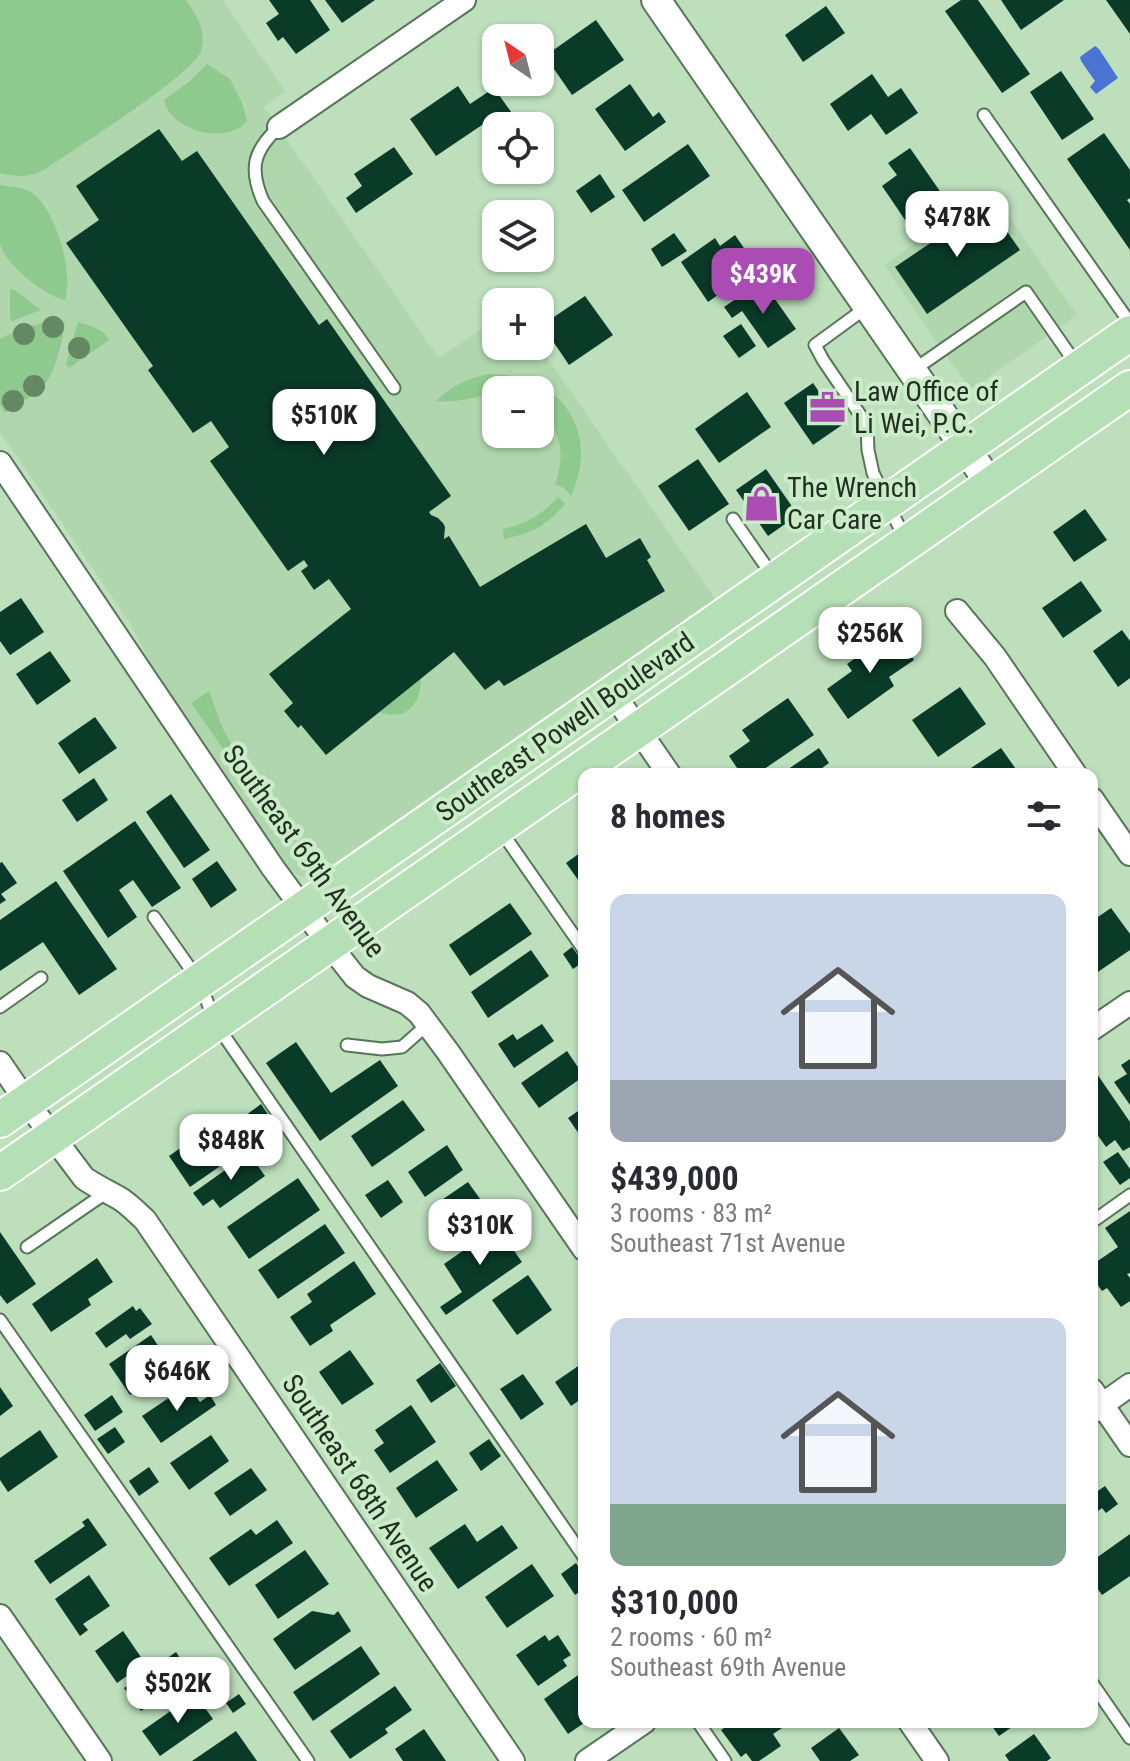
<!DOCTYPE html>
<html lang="en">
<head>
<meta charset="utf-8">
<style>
  :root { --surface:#fff; --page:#f7f7f7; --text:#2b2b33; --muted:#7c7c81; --accent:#ab4cb4 }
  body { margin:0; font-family:"Roboto Condensed",sans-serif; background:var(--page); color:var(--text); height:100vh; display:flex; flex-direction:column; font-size:30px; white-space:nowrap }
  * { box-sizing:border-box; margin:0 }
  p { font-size:26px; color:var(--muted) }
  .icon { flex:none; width:44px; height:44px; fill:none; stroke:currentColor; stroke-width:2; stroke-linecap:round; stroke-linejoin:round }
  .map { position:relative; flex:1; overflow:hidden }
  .sheet { position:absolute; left:578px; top:768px; width:520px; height:960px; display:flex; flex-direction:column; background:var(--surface); border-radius:16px; box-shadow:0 2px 6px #0004 }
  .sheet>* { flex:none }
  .needle { width:52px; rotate:325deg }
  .controls { position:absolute; left:482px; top:24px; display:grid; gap:16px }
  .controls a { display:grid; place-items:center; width:72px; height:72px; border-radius:16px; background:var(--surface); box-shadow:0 2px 6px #0004; font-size:40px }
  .price { position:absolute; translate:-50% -68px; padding:0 18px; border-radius:16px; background:#fff; color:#222; font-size:26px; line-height:52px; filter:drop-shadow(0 2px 4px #0008) }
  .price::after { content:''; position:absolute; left:50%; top:48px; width:24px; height:18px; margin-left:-12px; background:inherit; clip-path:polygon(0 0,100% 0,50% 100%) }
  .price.selected { background:var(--accent); color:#fff }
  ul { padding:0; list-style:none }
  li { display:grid; align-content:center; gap:16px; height:424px; padding:0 32px }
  li span { display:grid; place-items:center; height:248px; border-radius:16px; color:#555 }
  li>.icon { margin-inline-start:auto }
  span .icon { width:144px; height:144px; fill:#fffc; stroke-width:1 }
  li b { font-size:34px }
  h2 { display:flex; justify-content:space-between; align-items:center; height:96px; padding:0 32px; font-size:34px }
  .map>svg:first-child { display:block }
</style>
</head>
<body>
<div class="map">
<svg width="1130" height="1761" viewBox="0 0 1130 1761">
  <rect width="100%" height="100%" fill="#bddfbc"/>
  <g fill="#afd6ad" fill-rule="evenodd">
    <path d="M 0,0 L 223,0 L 285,91 L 264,107 L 439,358 L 496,320 L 496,346 L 539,346 L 715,599 L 323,871 L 308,877 L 301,876 L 289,869 L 162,686 L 130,623 L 0,432 ZM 496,390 L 540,390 L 540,434 L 496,434 Z"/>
    <polygon points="991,191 1077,315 970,390 884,265"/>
  </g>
  <g fill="#8eca8d">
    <path d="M 0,0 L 186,0 C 197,16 207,31 201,51 C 193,75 71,151 44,170 C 28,178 16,177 0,173 Z"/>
    <path d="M 207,64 L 230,79 L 242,103 L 247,121 C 227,146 170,131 164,100 L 190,81 Z"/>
    <path d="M 0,185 C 10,187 23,187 32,193 C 56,209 74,274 65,300 C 46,297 3,263 0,243 C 0,225 0,204 0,185 Z"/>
    <polygon points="10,289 13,289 41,310 12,321 10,318"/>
    <path d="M 62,320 L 65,324 C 62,341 56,373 43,386 C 33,397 17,404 5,413 L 0,405 L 0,339 C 18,329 41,321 62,320 Z"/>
    <path d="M 78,322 C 89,325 104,329 109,340 L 69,368 L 66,364 Z"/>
    <path d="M 489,374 C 560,374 601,429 571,496 L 564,488 L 555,484 C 566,455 561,431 540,409 L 540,390 L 496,390 L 496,394 C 475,395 459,404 436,401 C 452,386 468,378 489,374 Z"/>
    <path d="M 558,497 L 565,504 C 546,526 532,533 504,539 L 503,529 C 526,524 542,515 558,497 Z"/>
    <path d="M 421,678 C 421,704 406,722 379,712 Z"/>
    <polygon points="209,691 222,727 240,760 234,764 191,703"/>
  </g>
  <polygon fill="#4974d4" points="1095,46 1099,49 1118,78 1096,94 1090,87 1095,81 1081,61 1080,57"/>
  <g fill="#0a3a28">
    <polygon points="269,0 310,0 330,30 296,54 283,37 278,41 266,23 279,14"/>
    <polygon points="325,0 375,0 342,23"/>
    <polygon points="961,0 978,0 1030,74 1002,93 945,11"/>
    <polygon points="1001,0 1064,0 1021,30"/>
    <polygon points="1106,0 1130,0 1130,34"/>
    <polygon points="826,6 845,33 803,62 785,35"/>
    <polygon points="596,20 624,60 572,95 545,56"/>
    <polygon points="1061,71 1094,119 1062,140 1030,92"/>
    <polygon points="872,74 888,97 901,88 918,113 886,135 871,114 848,131 830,104"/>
    <polygon points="630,84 653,117 659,112 666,122 625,151 595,109"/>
    <polygon points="458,86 470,104 494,88 514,116 499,126 496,126 496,128 487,134 482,125 436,156 410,119"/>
    <polygon points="159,129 182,161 197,151 319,325 327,319 451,496 429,512 431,515 438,518 443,523 445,527 444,539 449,536 480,587 586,524 606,558 640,538 651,557 647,560 665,591 504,686 499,680 485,690 454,652 326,755 301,725 298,728 284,711 293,703 269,674 351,609 329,579 314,590 301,571 308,566 304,560 288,571 210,461 229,447 211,421 193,433 148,370 153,366 66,243 99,220 76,186"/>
    <polygon points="1104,133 1130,170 1130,198 1127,200 1130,204 1130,250 1067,159"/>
    <polygon points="688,144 710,176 644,222 622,190"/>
    <polygon points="394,147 413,174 356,213 346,198 362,186 354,174"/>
    <polygon points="910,148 953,210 916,236 882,186 897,175 888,163"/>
    <polygon points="600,174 615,197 591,213 576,191"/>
    <polygon points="988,204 1020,250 927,314 895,267"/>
    <polygon points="674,233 687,251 662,267 651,249"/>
    <polygon points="735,235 757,267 708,302 681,262 715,238 720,246"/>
    <polygon points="750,289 757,301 770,292 796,329 768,348 742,311 732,318 724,307"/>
    <polygon points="585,296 613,335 569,365 542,325"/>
    <polygon points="741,324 756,346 739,358 723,336"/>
    <polygon points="813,383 842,425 813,445 784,403"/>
    <polygon points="747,392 771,427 719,463 695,429"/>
    <polygon points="698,459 729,504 689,531 658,486"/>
    <polygon points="766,469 798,515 768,536 736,490"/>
    <polygon points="1085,509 1107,540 1074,562 1053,532"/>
    <polygon points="1081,581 1102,611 1063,638 1042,608"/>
    <polygon points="21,598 44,632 10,655 0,641 0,612"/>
    <polygon points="1122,630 1130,641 1130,678 1118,687 1093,651"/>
    <polygon points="894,631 914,660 889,677 894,686 848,719 827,689 852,671 847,664"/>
    <polygon points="50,651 71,681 37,705 16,674"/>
    <polygon points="960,687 986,724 938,757 912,720"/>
    <polygon points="788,698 814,735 757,774 741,774 729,756 750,741 742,730"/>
    <polygon points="95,717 117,748 79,774 58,743"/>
    <polygon points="819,748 829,763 818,771 820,774 781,774"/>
    <polygon points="1001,748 1018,772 1015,774 962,774"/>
    <polygon points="94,778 108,800 77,822 62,800"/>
    <polygon points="171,794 210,850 184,868 146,812"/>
    <polygon points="135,821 181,888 152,907 133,880 119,890 137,917 108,938 63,871"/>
    <polygon points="584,850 584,888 566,863"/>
    <polygon points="217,861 237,890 211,908 192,879"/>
    <polygon points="2,862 17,883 1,894 6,900 0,904 0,863"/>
    <polygon points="56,881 117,969 79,995 43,942 0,971 0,920"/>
    <polygon points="510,903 532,934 470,976 449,945"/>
    <polygon points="1111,908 1130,934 1130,950 1092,976 1092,921"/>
    <polygon points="572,947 583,962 573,969 563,954"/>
    <polygon points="531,950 549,976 488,1018 471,992"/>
    <polygon points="542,1024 554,1041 514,1068 498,1044 513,1034 517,1040"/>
    <polygon points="296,1042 331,1093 380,1060 398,1086 320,1141 266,1063"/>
    <polygon points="567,1051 584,1076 539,1108 521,1083"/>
    <polygon points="1130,1059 1130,1105 1114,1082 1127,1074 1121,1065"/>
    <polygon points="1097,1074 1130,1122 1130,1147 1123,1151 1115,1140 1106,1147 1092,1127 1092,1078"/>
    <polygon points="403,1100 425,1130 372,1167 351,1136"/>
    <polygon points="261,1104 271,1119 256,1129 246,1115"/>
    <polygon points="584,1107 584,1141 568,1118"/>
    <polygon points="218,1122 239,1153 190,1187 169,1156"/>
    <polygon points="447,1145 463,1170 425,1197 408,1172"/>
    <polygon points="1118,1152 1130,1169 1130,1178 1120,1185 1103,1162"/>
    <polygon points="249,1153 265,1176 220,1208 213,1199 203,1206 193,1193"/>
    <polygon points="298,1178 320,1210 249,1259 227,1227"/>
    <polygon points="388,1180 403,1202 381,1218 365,1195"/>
    <polygon points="468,1182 488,1210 454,1235 433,1206"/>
    <polygon points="1130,1211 1130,1273 1127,1274 1130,1278 1130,1301 1121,1307 1107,1288 1102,1291 1092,1277 1092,1265 1118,1247 1105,1228"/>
    <polygon points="325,1224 345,1253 278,1299 258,1270"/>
    <polygon points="497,1227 522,1262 446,1315 440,1307 462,1292 444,1264"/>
    <polygon points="0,1232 36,1284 7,1304 0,1295"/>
    <polygon points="97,1258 113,1282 88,1299 91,1305 51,1332 32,1304"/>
    <polygon points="354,1261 376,1294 330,1325 333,1331 310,1346 290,1317 312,1302 307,1294"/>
    <polygon points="528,1275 552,1310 517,1335 492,1300"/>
    <polygon points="133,1306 136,1311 140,1308 152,1324 130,1339 126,1334 106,1348 95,1333"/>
    <polygon points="151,1335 172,1367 130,1395 109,1364"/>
    <polygon points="350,1350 374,1384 342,1405 319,1372"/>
    <polygon points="584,1362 584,1397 571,1406 555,1382"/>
    <polygon points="440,1363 456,1386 431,1403 416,1380"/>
    <polygon points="523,1374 544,1404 521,1420 500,1389"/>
    <polygon points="188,1385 200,1402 210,1395 216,1405 161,1443 142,1416"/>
    <polygon points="0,1387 13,1406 0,1416"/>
    <polygon points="112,1395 123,1412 95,1431 84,1415"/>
    <polygon points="411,1405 436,1442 390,1473 374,1450 384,1443 375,1430"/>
    <polygon points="115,1427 125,1442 108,1454 97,1439"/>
    <polygon points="40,1430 58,1457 8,1492 0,1480 0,1458"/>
    <polygon points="211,1435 229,1461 189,1490 170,1463"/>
    <polygon points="489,1439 501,1456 481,1471 469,1453"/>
    <polygon points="437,1460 458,1490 416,1518 396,1488"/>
    <polygon points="149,1467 159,1482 139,1496 129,1481"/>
    <polygon points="251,1468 267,1490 230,1516 214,1493"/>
    <polygon points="1105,1486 1118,1504 1106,1513 1102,1508 1092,1515 1092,1495"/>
    <polygon points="88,1518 107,1545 50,1584 34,1561 85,1526 82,1522"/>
    <polygon points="277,1520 293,1543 229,1586 209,1558 251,1529 256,1535"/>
    <polygon points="465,1524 477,1542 502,1525 518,1548 458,1589 429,1548"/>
    <polygon points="1130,1534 1130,1576 1102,1595 1092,1581 1092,1561"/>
    <polygon points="305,1550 329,1584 278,1619 255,1585"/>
    <polygon points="576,1563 584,1576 584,1589 575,1595 561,1574"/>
    <polygon points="532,1564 554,1596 507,1628 485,1597"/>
    <polygon points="89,1575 110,1606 83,1624 88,1630 80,1636 55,1599"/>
    <polygon points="312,1611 334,1615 338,1611 351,1631 295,1670 273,1639"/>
    <polygon points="123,1631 145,1663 117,1683 95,1651"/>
    <polygon points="545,1635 549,1641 558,1635 571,1655 563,1660 567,1666 538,1686 516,1655"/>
    <polygon points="361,1646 380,1674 313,1721 293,1692"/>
    <polygon points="176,1652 192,1676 141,1711 124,1688"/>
    <polygon points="584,1671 584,1723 568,1734 544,1699"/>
    <polygon points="395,1686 412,1710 385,1729 388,1733 350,1759 330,1731"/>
    <polygon points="195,1694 213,1719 160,1756 142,1731"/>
    <polygon points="239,1694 246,1704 233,1713 226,1703"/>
    <polygon points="733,1722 791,1722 773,1734 781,1746 759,1761 752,1761 746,1753 741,1757 721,1730"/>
    <polygon points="989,1722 1019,1722 999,1736"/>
    <polygon points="839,1728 859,1755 850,1761 820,1761 811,1748"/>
    <polygon points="424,1729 446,1761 403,1761 395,1749"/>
    <polygon points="236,1731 257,1761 192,1761"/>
    <polygon points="1034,1734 1051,1758 1047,1761 1009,1761 1005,1755"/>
  </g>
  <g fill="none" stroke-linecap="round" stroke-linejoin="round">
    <defs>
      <g id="service">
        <polyline points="984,115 1130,323"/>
        <path d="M 279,127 C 253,151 249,169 263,201 L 394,388"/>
        <polyline points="867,307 815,345 823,360 867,425 868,450 873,473 905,539"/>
        <polyline points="912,371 1026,292 1076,364"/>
        <polyline points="733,519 774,578"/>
        <polyline points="501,831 584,950"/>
        <polyline points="154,917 199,981 216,1024 584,1557"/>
        <polyline points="0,1007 41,978"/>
        <polyline points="347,1045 382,1049 402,1047 428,1024"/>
        <polyline points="1092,1222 1130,1195"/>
        <polyline points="27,1247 107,1192"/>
        <polyline points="0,1320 308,1761"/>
        <polyline points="1092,1683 1130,1738"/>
        <polyline points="698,1722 725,1761"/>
      </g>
      <g id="minor">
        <polyline points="279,127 464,0"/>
        <polyline points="0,463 273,868 329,944 355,977 368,986 407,1003 419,1013 448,1052 584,1249"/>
        <polyline points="957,611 995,657 1075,774"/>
        <polyline points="613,693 669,774"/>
        <polyline points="1092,799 1130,854"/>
        <polyline points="1092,1029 1130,1003"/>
        <path d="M 0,1063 L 26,1101 L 84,1178 C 95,1186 107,1191 119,1198 C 129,1204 136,1212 145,1220 L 513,1761"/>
        <polyline points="1092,1390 1130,1445"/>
        <polyline points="1092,1412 1130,1385"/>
        <polyline points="0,1616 100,1761"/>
        <polyline points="910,1722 937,1761"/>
        <polyline points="587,1761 644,1722"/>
      </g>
      <polyline id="tertiary" points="656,0 991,485"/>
      <g id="primary">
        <polyline points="0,1120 1130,333"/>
        <polyline points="0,1173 1130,388"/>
      </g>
    </defs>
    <use href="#service" stroke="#577657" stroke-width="15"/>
    <use href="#minor" stroke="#577657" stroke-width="26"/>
    <use href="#tertiary" stroke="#577657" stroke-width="32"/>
    <use href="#primary" stroke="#fff" stroke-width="38"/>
    <use href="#service" stroke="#fff" stroke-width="11"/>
    <use href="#minor" stroke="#fff" stroke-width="22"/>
    <use href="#tertiary" stroke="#fff" stroke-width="28"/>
    <use href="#primary" stroke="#b5dfb5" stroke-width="34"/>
  </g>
  <g fill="#648864">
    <circle cx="53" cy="327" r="11"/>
    <circle cx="24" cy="334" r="11"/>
    <circle cx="79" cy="348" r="11"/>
    <circle cx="34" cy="386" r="11"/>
    <circle cx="13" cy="401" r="11"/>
  </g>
  <defs>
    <symbol id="office-bare" viewBox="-9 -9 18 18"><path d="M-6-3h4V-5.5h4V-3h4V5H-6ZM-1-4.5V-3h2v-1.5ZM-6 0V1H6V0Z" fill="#ab4cb4" stroke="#caecc9" stroke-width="2.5" paint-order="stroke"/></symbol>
    <symbol id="shop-bare" viewBox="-9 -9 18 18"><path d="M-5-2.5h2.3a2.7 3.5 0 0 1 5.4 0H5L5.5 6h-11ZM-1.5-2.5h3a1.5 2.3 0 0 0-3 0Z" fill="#ab4cb4" stroke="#caecc9" stroke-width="2.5" paint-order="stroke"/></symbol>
  </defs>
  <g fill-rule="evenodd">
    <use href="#office-bare" x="802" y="382" width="51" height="51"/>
    <use href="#shop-bare" x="736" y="478" width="51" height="51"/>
  </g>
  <g text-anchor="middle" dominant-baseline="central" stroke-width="8" stroke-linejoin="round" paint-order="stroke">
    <g font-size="28" fill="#222f22" stroke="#caecc9" text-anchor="start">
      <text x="854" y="391">Law Office of<tspan x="854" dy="32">Li Wei, P.C.</tspan></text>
      <text x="787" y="487">The Wrench<tspan x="787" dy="32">Car Care</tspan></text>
    </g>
    <g font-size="28" fill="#222f22" stroke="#caecc9">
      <text transform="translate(565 727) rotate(-35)">Southeast Powell Boulevard</text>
      <text transform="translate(304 851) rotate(54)">Southeast 69th Avenue</text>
      <text transform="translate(360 1483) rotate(56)">Southeast 68th Avenue</text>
    </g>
  </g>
</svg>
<div class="controls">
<a><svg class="needle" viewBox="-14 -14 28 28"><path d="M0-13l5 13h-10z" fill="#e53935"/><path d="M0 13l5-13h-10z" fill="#7c7c81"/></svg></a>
<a><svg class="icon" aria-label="locate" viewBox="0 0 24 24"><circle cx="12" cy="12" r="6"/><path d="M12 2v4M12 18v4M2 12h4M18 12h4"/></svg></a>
<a><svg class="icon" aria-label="layers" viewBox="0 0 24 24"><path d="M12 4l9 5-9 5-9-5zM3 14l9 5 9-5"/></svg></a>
<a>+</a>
<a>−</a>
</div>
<b class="price" style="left:957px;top:259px">$478K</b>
<b class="price selected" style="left:763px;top:316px">$439K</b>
<b class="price" style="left:324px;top:457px">$510K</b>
<b class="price" style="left:870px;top:675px">$256K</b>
<b class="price" style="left:231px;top:1182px">$848K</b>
<b class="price" style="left:480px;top:1267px">$310K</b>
<b class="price" style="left:177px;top:1413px">$646K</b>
<b class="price" style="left:178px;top:1725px">$502K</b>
<section class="sheet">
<h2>8 homes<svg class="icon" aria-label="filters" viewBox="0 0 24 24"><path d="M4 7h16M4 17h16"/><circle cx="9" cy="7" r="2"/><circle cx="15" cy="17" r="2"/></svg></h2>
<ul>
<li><span style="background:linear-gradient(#c9d6e8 75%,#9aa5b1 0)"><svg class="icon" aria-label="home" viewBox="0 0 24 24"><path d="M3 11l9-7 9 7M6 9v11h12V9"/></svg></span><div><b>$439,000</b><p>3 rooms · 83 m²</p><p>Southeast 71st Avenue</p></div></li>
<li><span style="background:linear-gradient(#c9d6e8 75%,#7fa58c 0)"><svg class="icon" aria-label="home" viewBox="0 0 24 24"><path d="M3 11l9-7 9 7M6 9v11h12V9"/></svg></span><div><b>$310,000</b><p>2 rooms · 60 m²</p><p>Southeast 69th Avenue</p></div></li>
</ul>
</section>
</div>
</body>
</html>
